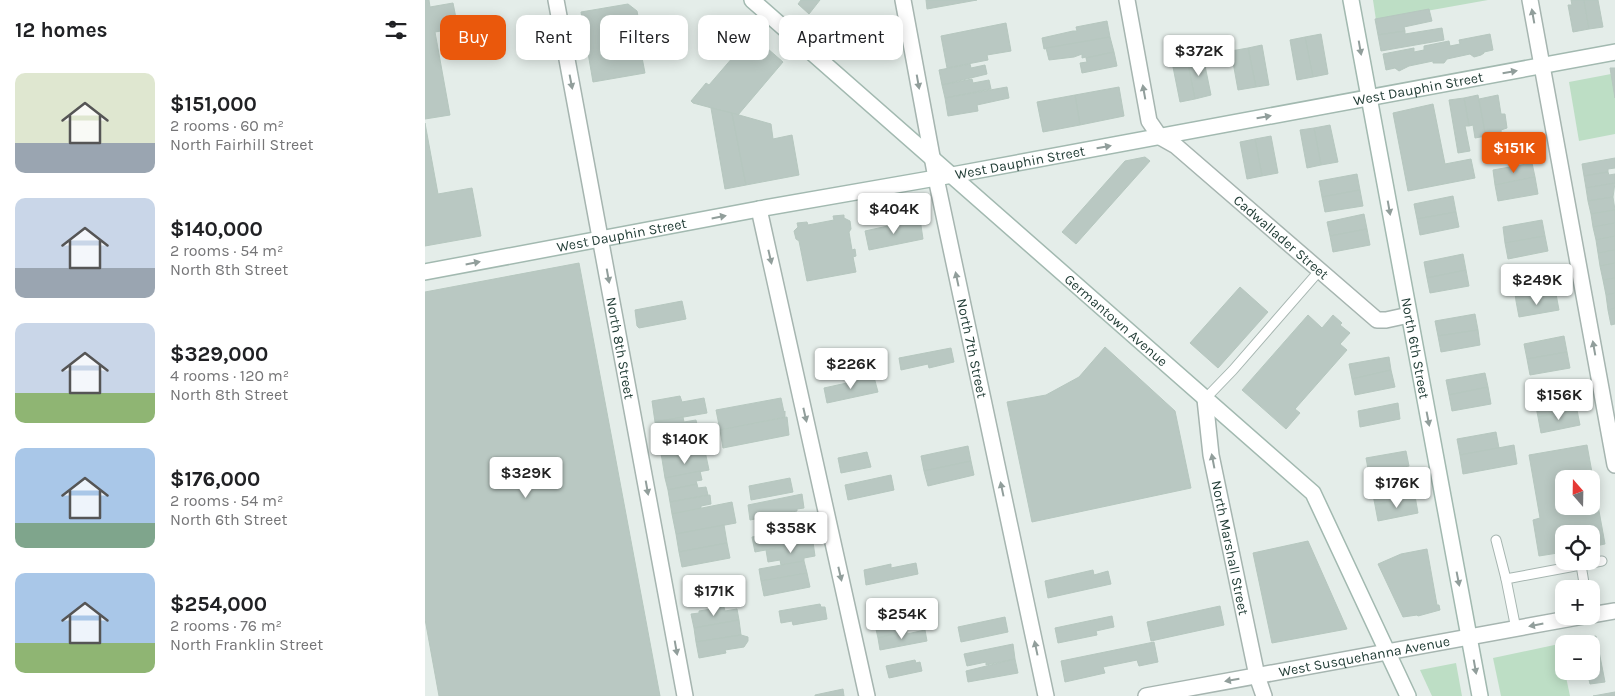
<!DOCTYPE html>
<html lang="en">
<head>
<meta charset="utf-8">
<style>
  :root { --surface:#fff; --page:#f2f2f2; --text:#202124; --muted:#757577; --accent:#ea580c }
  body { margin:0; font-family:Karla,sans-serif; background:var(--page); color:var(--text); height:100vh; display:flex; flex-direction:column; font-size:19px; white-space:nowrap }
  * { box-sizing:border-box; margin:0 }
  p { font-size:16px; color:var(--muted) }
  .icon { flex:none; width:28px; height:28px; fill:none; stroke:currentColor; stroke-width:2; stroke-linecap:round; stroke-linejoin:round }
  .map { position:relative; flex:1; overflow:hidden }
  .side { display:flex; flex-direction:column; background:var(--surface); width:425px }
  .side>* { flex:none }
  .top-card { position:absolute; left:15px; top:15px; width:475px; height:45px; display:flex; gap:10px }
  .needle { width:32px; rotate:340deg }
  .tools { position:absolute; left:1130px; top:470px; display:grid; gap:10px }
  .tools a { display:grid; place-items:center; width:45px; height:45px; border-radius:10px; background:var(--surface); box-shadow:0 2px 12px #0003; font-size:25px }
  .price { position:absolute; translate:-50% -42px; padding:0 11px; border-radius:5px; background:#fff; color:#222; font-size:16px; line-height:32px; filter:drop-shadow(0 1px 2px #0008) }
  .price::after { content:''; position:absolute; left:50%; top:30px; width:15px; height:11px; margin-left:-8px; background:inherit; clip-path:polygon(0 0,100% 0,50% 100%) }
  .price.active { background:var(--accent); color:#fff }
  ul { padding:0; list-style:none }
  li { display:flex; align-items:center; gap:15px; height:125px; padding:0 15px }
  li span { display:grid; place-items:center; flex:none; width:140px; height:100px; border-radius:10px; color:#555 }
  li>.icon { margin-inline-start:auto }
  span .icon { width:60px; height:60px; fill:#fffc; stroke-width:1 }
  li b { font-size:21px }
  h2 { display:flex; justify-content:space-between; align-items:center; height:60px; padding:0 15px; font-size:21px }
  .chip { padding:0 18px; border-radius:10px; background:var(--surface); box-shadow:0 2px 12px #0003; font-size:18px; line-height:45px }
  .chip.active { background:var(--accent); color:#fff }
  main { display:flex; flex:1; min-height:0 }
  .map>svg:first-child { display:block }
</style>
</head>
<body>
<main>
<section class="side">
<h2>12 homes<svg class="icon" aria-label="filters" viewBox="0 0 24 24"><path d="M4 7h16M4 17h16"/><circle cx="9" cy="7" r="2"/><circle cx="15" cy="17" r="2"/></svg></h2>
<ul>
<li><span style="background:linear-gradient(#dfe7d0 70%,#9aa5b1 0)"><svg class="icon" aria-label="home" viewBox="0 0 24 24"><path d="M3 11l9-7 9 7M6 9v11h12V9"/></svg></span><div><b>$151,000</b><p>2 rooms · 60 m²</p><p>North Fairhill Street</p></div></li>
<li><span style="background:linear-gradient(#c9d6e8 70%,#9aa5b1 0)"><svg class="icon" aria-label="home" viewBox="0 0 24 24"><path d="M3 11l9-7 9 7M6 9v11h12V9"/></svg></span><div><b>$140,000</b><p>2 rooms · 54 m²</p><p>North 8th Street</p></div></li>
<li><span style="background:linear-gradient(#c9d6e8 70%,#8fb573 0)"><svg class="icon" aria-label="home" viewBox="0 0 24 24"><path d="M3 11l9-7 9 7M6 9v11h12V9"/></svg></span><div><b>$329,000</b><p>4 rooms · 120 m²</p><p>North 8th Street</p></div></li>
<li><span style="background:linear-gradient(#a9c7e8 75%,#7fa58c 0)"><svg class="icon" aria-label="home" viewBox="0 0 24 24"><path d="M3 11l9-7 9 7M6 9v11h12V9"/></svg></span><div><b>$176,000</b><p>2 rooms · 54 m²</p><p>North 6th Street</p></div></li>
<li><span style="background:linear-gradient(#a9c7e8 70%,#8fb573 0)"><svg class="icon" aria-label="home" viewBox="0 0 24 24"><path d="M3 11l9-7 9 7M6 9v11h12V9"/></svg></span><div><b>$254,000</b><p>2 rooms · 76 m²</p><p>North Franklin Street</p></div></li>
</ul>
</section>
<div class="map">
<svg width="1190" height="696" viewBox="0 0 1190 696">
  <rect width="100%" height="100%" fill="#e4ede9"/>
  <g fill="#bddec5">
    <polygon points="948,0 1063,0 951,20"/>
    <polygon points="1186,74 1190,94 1190,134 1154,141 1144,82"/>
    <polygon points="1134,644 1145,696 1076,696 1068,658"/>
    <polygon points="1031,663 1037,696 1007,696 995,670"/>
  </g>
  <g fill="#b9c8c2" stroke="#b6c7bf" fill-rule="evenodd">
    <polygon points="0,0 4,0 5,7 28,3 33,28 10,32 25,115 0,119"/>
    <polygon points="376,0 395,0 384,14 373,4"/>
    <polygon points="501,0 552,0 502,9"/>
    <polygon points="1146,0 1159,0 1164,29 1148,32 1143,5 1147,5"/>
    <polygon points="1159,0 1173,0 1178,27 1164,29"/>
    <polygon points="203,4 212,11 216,32 213,37 220,73 168,82 156,12"/>
    <polygon points="1004,9 1007,21 979,27 980,31 953,35 950,19"/>
    <polygon points="682,21 685,37 619,49 617,38 648,31 652,31 651,27"/>
    <polygon points="581,23 586,51 562,55 563,60 522,68 516,36"/>
    <polygon points="1017,28 1019,40 956,51 953,35 980,31 980,34"/>
    <polygon points="896,34 903,74 888,77 880,37"/>
    <polygon points="1065,34 1068,50 1059,52 1059,53 1056,55 1049,57 1045,54 1022,59 1019,63 1008,63 1008,61 984,66 974,71 970,68 961,70 958,54 989,48 989,52 999,50 999,46 1024,41 1025,46 1035,44 1034,40"/>
    <polygon points="327,35 358,62 313,115 268,103 266,101 281,83 284,85"/>
    <polygon points="685,37 689,52 661,58 661,57 657,58 657,54 649,57 624,60 621,48"/>
    <polygon points="880,37 888,77 872,80 865,40"/>
    <polygon points="837,45 844,85 831,87 823,48"/>
    <polygon points="823,48 831,87 813,90 806,51"/>
    <polygon points="689,52 692,66 657,73 655,63 662,62 661,58"/>
    <polygon points="778,56 786,95 770,99 762,59"/>
    <polygon points="762,59 770,99 755,102 747,62"/>
    <polygon points="545,64 546,68 560,65 562,74 517,85 514,70"/>
    <polygon points="1185,68 1190,68 1190,98"/>
    <polygon points="547,79 548,83 564,80 566,89 520,98 517,85"/>
    <polygon points="582,87 584,98 552,105 553,111 523,116 520,98"/>
    <polygon points="694,87 699,116 655,125 650,95"/>
    <polygon points="650,95 655,125 618,132 612,102"/>
    <polygon points="1053,95 1061,136 1050,138 1048,125 1044,126 1039,98"/>
    <polygon points="1073,95 1076,114 1080,114 1082,128 1076,130 1077,146 1063,149 1054,99"/>
    <polygon points="1039,98 1044,126 1040,126 1045,151 1033,153 1024,100"/>
    <polygon points="1008,104 1020,164 1046,159 1050,178 983,191 968,113"/>
    <polygon points="286,108 307,113 321,185 300,189"/>
    <polygon points="307,113 346,124 348,139 367,135 374,175 321,185"/>
    <polygon points="0,123 13,194 47,188 56,236 0,246"/>
    <polygon points="905,125 913,162 896,165 889,128"/>
    <polygon points="889,128 896,165 882,168 875,130"/>
    <polygon points="846,136 853,173 837,176 830,139"/>
    <polygon points="830,139 837,176 822,179 815,142"/>
    <polygon points="720,157 725,161 651,244 637,232 700,161"/>
    <polygon points="1190,158 1190,168 1183,169 1183,172 1159,176 1157,164"/>
    <polygon points="1107,163 1110,177 1070,185 1068,170"/>
    <polygon points="1183,172 1184,175 1190,174 1190,183 1161,188 1159,176"/>
    <polygon points="932,174 935,190 897,197 894,181"/>
    <polygon points="1110,177 1113,194 1073,201 1070,185"/>
    <polygon points="1190,183 1188,197 1163,201 1161,188"/>
    <polygon points="935,190 938,206 900,212 897,197"/>
    <polygon points="1028,196 1031,212 992,219 989,204"/>
    <polygon points="1188,197 1190,210 1166,214 1163,201"/>
    <polygon points="1190,210 1190,223 1168,227 1166,214"/>
    <polygon points="1031,212 1034,227 995,235 992,219"/>
    <polygon points="939,214 942,229 905,236 902,222"/>
    <polygon points="419,215 419,218 425,221 426,229 424,232 427,250 430,249 431,256 428,257 431,272 382,281 374,241 371,239 369,231 373,227 372,223 382,222 383,225 409,220 408,216"/>
    <polygon points="495,219 498,239 444,250 440,231"/>
    <polygon points="1117,220 1120,236 1080,243 1078,227"/>
    <polygon points="1190,223 1190,236 1171,240 1168,227"/>
    <polygon points="942,229 945,245 908,252 905,236"/>
    <polygon points="1120,236 1123,251 1083,259 1080,243"/>
    <polygon points="1190,236 1190,250 1173,253 1171,240"/>
    <polygon points="1190,250 1190,263 1175,266 1173,253"/>
    <polygon points="1038,254 1041,270 1002,278 999,262"/>
    <polygon points="154,263 235,696 14,696 0,619 0,292"/>
    <polygon points="1190,263 1190,278 1178,280 1175,266"/>
    <polygon points="1041,270 1044,286 1005,293 1002,278"/>
    <polygon points="1190,278 1190,293 1181,295 1178,280"/>
    <polygon points="1128,279 1131,294 1091,301 1089,286"/>
    <polygon points="815,287 843,312 793,368 765,343"/>
    <polygon points="1190,293 1190,308 1183,310 1181,295"/>
    <polygon points="1131,294 1134,310 1094,317 1091,301"/>
    <polygon points="257,301 261,319 214,328 212,326 210,310"/>
    <polygon points="1190,308 1190,324 1186,325 1183,310"/>
    <polygon points="1050,314 1053,330 1013,336 1010,321"/>
    <polygon points="883,315 897,328 908,315 917,323 915,325 925,333 915,344 922,350 870,409 875,413 861,429 817,390"/>
    <polygon points="1053,330 1055,345 1016,352 1013,336"/>
    <polygon points="1139,336 1142,352 1102,359 1099,344"/>
    <polygon points="680,347 750,411 766,488 607,522 582,402 621,395 654,377"/>
    <polygon points="526,348 529,362 504,368 503,364 476,370 474,358"/>
    <polygon points="1142,352 1145,368 1105,375 1102,359"/>
    <polygon points="964,357 966,370 927,379 924,364"/>
    <polygon points="966,370 970,387 930,395 927,379"/>
    <polygon points="1060,373 1063,387 1024,395 1021,380"/>
    <polygon points="449,377 453,392 402,403 399,388"/>
    <polygon points="1063,387 1066,404 1027,411 1024,395"/>
    <polygon points="1150,395 1152,410 1113,417 1110,402"/>
    <polygon points="255,396 257,402 279,398 282,413 230,422 227,401"/>
    <polygon points="356,398 359,412 360,411 360,417 295,430 291,410"/>
    <polygon points="973,403 975,419 935,427 933,411"/>
    <polygon points="1152,410 1155,425 1116,433 1113,417"/>
    <polygon points="258,417 259,422 271,420 274,433 233,440 230,422"/>
    <polygon points="362,417 364,435 298,448 295,430"/>
    <polygon points="1071,432 1074,448 1035,455 1032,439"/>
    <polygon points="274,433 276,446 263,448 264,454 237,459 233,440"/>
    <polygon points="1089,445 1092,464 1038,474 1035,455"/>
    <path d="M 1162,445 L 1180,544 L 1166,547 L 1166,534 L 1139,534 L 1139,552 L 1114,556 L 1108,520 L 1115,518 L 1104,455 ZM 1139,479 L 1166,479 L 1166,506 L 1139,506 Z"/>
    <polygon points="543,446 546,461 499,471 496,456"/>
    <polygon points="280,451 284,470 240,478 237,459"/>
    <polygon points="981,451 984,466 944,474 941,458"/>
    <polygon points="442,452 446,467 416,473 413,458"/>
    <polygon points="546,461 549,475 503,486 499,471"/>
    <polygon points="275,471 277,480 271,481 272,484 243,490 240,478"/>
    <polygon points="466,475 469,490 423,500 420,485"/>
    <polygon points="365,478 368,492 326,500 324,486"/>
    <polygon points="987,482 990,496 950,505 947,490"/>
    <polygon points="272,484 273,488 281,487 283,495 245,502 243,490"/>
    <polygon points="377,494 379,508 372,509 372,511 325,520 323,505"/>
    <polygon points="285,495 286,504 276,506 276,508 247,514 245,502"/>
    <polygon points="990,496 993,513 953,521 950,505"/>
    <polygon points="307,502 311,523 251,534 247,514"/>
    <polygon points="373,524 377,543 330,552 327,537 338,535 337,531"/>
    <polygon points="299,525 302,543 254,552 251,534"/>
    <polygon points="883,541 922,629 847,643 828,553"/>
    <polygon points="388,542 390,556 379,558 379,561 356,565 355,560 343,562 341,550"/>
    <polygon points="302,543 305,558 257,567 254,552"/>
    <polygon points="1002,549 1012,605 1014,605 1015,610 993,616 992,615 978,617 953,564 976,554"/>
    <polygon points="379,561 382,573 336,581 334,569"/>
    <polygon points="491,563 493,574 441,585 439,570 466,564 466,568"/>
    <polygon points="668,570 669,575 683,571 686,584 623,598 620,581"/>
    <polygon points="382,573 385,587 339,596 336,581"/>
    <polygon points="395,604 396,607 400,607 402,619 368,625 367,621 356,623 354,611"/>
    <polygon points="795,606 799,625 726,641 722,622"/>
    <polygon points="299,607 300,611 312,609 314,620 269,628 266,614 274,613 274,611"/>
    <polygon points="492,616 493,625 481,628 482,631 453,638 450,625"/>
    <polygon points="687,616 689,627 671,631 672,635 633,643 630,628"/>
    <polygon points="580,617 583,632 536,642 533,627"/>
    <polygon points="314,620 316,635 271,642 269,628"/>
    <polygon points="500,630 502,641 455,650 453,638 482,631 482,634"/>
    <polygon points="316,635 323,637 323,641 319,647 300,650 301,653 274,658 271,642"/>
    <polygon points="1171,636 1180,682 1165,684 1162,671 1166,671 1166,644 1157,644 1156,639"/>
    <polygon points="729,642 733,662 714,666 712,660 678,667 680,673 640,682 636,661"/>
    <polygon points="588,644 590,659 561,665 561,662 542,666 539,654"/>
    <polygon points="590,659 593,673 543,682 541,671"/>
    <polygon points="490,660 491,663 495,662 497,671 464,678 461,666"/>
    <polygon points="418,689 419,696 390,696 390,695"/>
    <polygon points="1190,692 1190,696 1168,696"/>
  </g>
  <g fill="none" stroke-linecap="round" stroke-linejoin="round">
    <defs>
      <g id="lane">
        <polyline points="780,399 808,370 895,270"/>
        <polyline points="1071,540 1081,579 1177,561"/>
        <polyline points="1156,565 1160,589"/>
        <polyline points="1081,579 1091,629"/>
      </g>
      <g id="street">
        <path id="s1" d="M 131,0 L 260,696"/>
        <path id="s2" d="M 478,0 L 511,178 L 621,696"/>
        <path id="s3" d="M 702,0 L 724,121 L 735,137 L 751,146 L 952,320 L 961,320 L 984,315"/>
        <polyline points="1105,0 1190,465"/>
        <polyline points="334,209 442,696"/>
        <path id="s4" d="M 780,399 L 786,455 L 832,676 L 839,696"/>
        <polyline points="1166,615 1190,611"/>
        <path id="s5" d="M 721,696 L 1159,616"/>
      </g>
      <g id="secondary">
        <path id="s6" d="M 327,0 L 888,493 L 983,696"/>
        <path id="s7" d="M 926,0 L 1055,696"/>
        <path id="s8" d="M 0,272 L 334,209 L 511,178 L 1190,52"/>
      </g>
    </defs>
    <use href="#lane" stroke="#a6b5b0" stroke-width="11"/>
    <use href="#street" stroke="#a6b5b0" stroke-width="18"/>
    <use href="#secondary" stroke="#a2b9b0" stroke-width="18"/>
    <use href="#lane" stroke="#fff" stroke-width="9"/>
    <use href="#street" stroke="#fff" stroke-width="15"/>
    <use href="#secondary" stroke="#fff" stroke-width="15"/>
  </g>
  <defs><path id="oneway-solid" d="M-6-.8H1V-3.2L6.5 0L1 3.2V.8H-6Z" transform="scale(1.25)"/></defs>
  <g fill="#919e9b">
    <use href="#oneway-solid" transform="translate(1108 16) rotate(-100)"/>
    <use href="#oneway-solid" transform="translate(935 48) rotate(80)"/>
    <use href="#oneway-solid" transform="translate(1085 72) rotate(-10)"/>
    <use href="#oneway-solid" transform="translate(146 82) rotate(79)"/>
    <use href="#oneway-solid" transform="translate(493 82) rotate(80)"/>
    <use href="#oneway-solid" transform="translate(719 92) rotate(-100)"/>
    <use href="#oneway-solid" transform="translate(839 117) rotate(-10)"/>
    <use href="#oneway-solid" transform="translate(679 147) rotate(-10)"/>
    <use href="#oneway-solid" transform="translate(964 208) rotate(80)"/>
    <use href="#oneway-solid" transform="translate(294 217) rotate(-11)"/>
    <use href="#oneway-solid" transform="translate(345 257) rotate(77)"/>
    <use href="#oneway-solid" transform="translate(48 263) rotate(-11)"/>
    <use href="#oneway-solid" transform="translate(183 276) rotate(80)"/>
    <use href="#oneway-solid" transform="translate(532 279) rotate(-102)"/>
    <use href="#oneway-solid" transform="translate(1169 348) rotate(-100)"/>
    <use href="#oneway-solid" transform="translate(380 415) rotate(77)"/>
    <use href="#oneway-solid" transform="translate(1003 419) rotate(79)"/>
    <use href="#oneway-solid" transform="translate(788 461) rotate(-101)"/>
    <use href="#oneway-solid" transform="translate(222 488) rotate(80)"/>
    <use href="#oneway-solid" transform="translate(577 489) rotate(-102)"/>
    <use href="#oneway-solid" transform="translate(415 574) rotate(77)"/>
    <use href="#oneway-solid" transform="translate(1033 579) rotate(79)"/>
    <use href="#oneway-solid" transform="translate(1111 625) rotate(169)"/>
    <use href="#oneway-solid" transform="translate(251 648) rotate(80)"/>
    <use href="#oneway-solid" transform="translate(611 648) rotate(-102)"/>
    <use href="#oneway-solid" transform="translate(1050 667) rotate(80)"/>
    <use href="#oneway-solid" transform="translate(807 680) rotate(170)"/>
  </g>
  <g text-anchor="middle" dominant-baseline="central" stroke-width="4" stroke-linejoin="round" paint-order="stroke">
    <g font-size="14" fill="#233e37" stroke="#f4f9f7">
      <text stroke="none"><textPath href="#s8" startOffset="1010">West Dauphin Street</textPath></text>
      <text stroke="none"><textPath href="#s8" startOffset="605">West Dauphin Street</textPath></text>
      <text stroke="none"><textPath href="#s8" startOffset="200">West Dauphin Street</textPath></text>
      <text stroke="none"><textPath href="#s3" startOffset="300">Cadwallader Street</textPath></text>
      <text stroke="none"><textPath href="#s6" startOffset="485">Germantown Avenue</textPath></text>
      <text stroke="none"><textPath href="#s1" startOffset="354">North 8th Street</textPath></text>
      <text stroke="none"><textPath href="#s7" startOffset="354">North 6th Street</textPath></text>
      <text stroke="none"><textPath href="#s2" startOffset="355">North 7th Street</textPath></text>
      <text stroke="none"><textPath href="#s4" startOffset="151">North Marshall Street</textPath></text>
      <text stroke="none"><textPath href="#s5" startOffset="222">West Susquehanna Avenue</textPath></text>
    </g>
  </g>
</svg>
<div class="tools">
<a><svg class="needle" viewBox="-14 -14 28 28"><path d="M0-13l5 13h-10z" fill="#e53935"/><path d="M0 13l5-13h-10z" fill="#757577"/></svg></a>
<a><svg class="icon" aria-label="locate" viewBox="0 0 24 24"><circle cx="12" cy="12" r="6"/><path d="M12 2v4M12 18v4M2 12h4M18 12h4"/></svg></a>
<a>+</a>
<a>−</a>
</div>
<b class="price" style="left:774px;top:77px">$372K</b>
<b class="price active" style="left:1089px;top:174px">$151K</b>
<b class="price" style="left:469px;top:235px">$404K</b>
<b class="price" style="left:1112px;top:306px">$249K</b>
<b class="price" style="left:426px;top:390px">$226K</b>
<b class="price" style="left:1134px;top:421px">$156K</b>
<b class="price" style="left:260px;top:465px">$140K</b>
<b class="price" style="left:101px;top:499px">$329K</b>
<b class="price" style="left:972px;top:509px">$176K</b>
<b class="price" style="left:366px;top:554px">$358K</b>
<b class="price" style="left:289px;top:617px">$171K</b>
<b class="price" style="left:477px;top:640px">$254K</b>
<div class="top-card">
<a class="chip active">Buy</a>
<a class="chip">Rent</a>
<a class="chip">Filters</a>
<a class="chip">New</a>
<a class="chip">Apartment</a>
</div>
</div>
</main>
</body>
</html>
